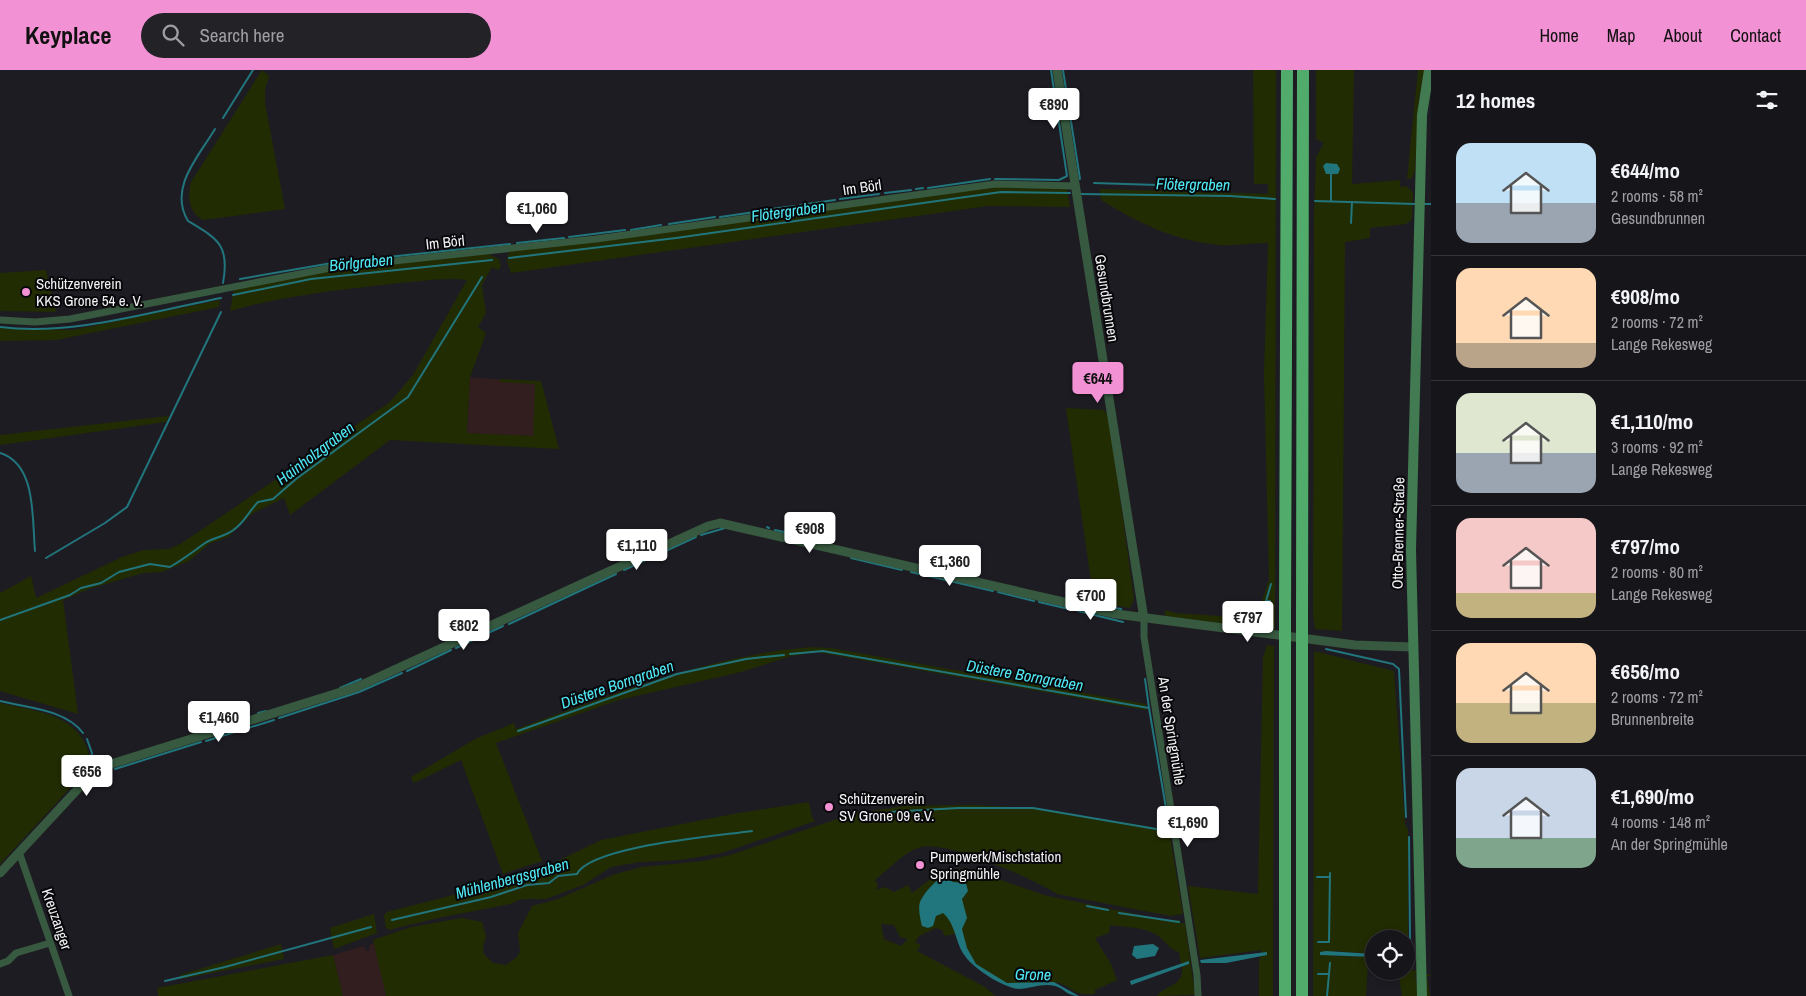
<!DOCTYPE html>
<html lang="en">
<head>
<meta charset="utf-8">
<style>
  :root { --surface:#16151a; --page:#232227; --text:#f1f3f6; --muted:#9e9fa2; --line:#353439; --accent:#f391d5 }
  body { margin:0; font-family:"Archivo Narrow",sans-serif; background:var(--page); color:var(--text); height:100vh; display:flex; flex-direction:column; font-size:19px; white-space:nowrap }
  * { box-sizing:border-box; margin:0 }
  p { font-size:16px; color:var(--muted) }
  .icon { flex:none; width:28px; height:28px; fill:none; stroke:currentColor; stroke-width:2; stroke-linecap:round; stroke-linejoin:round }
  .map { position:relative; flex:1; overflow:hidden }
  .sheet { display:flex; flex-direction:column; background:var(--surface); width:375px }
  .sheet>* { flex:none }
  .buttons { position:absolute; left:1365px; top:860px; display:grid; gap:10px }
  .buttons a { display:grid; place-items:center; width:50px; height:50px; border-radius:50%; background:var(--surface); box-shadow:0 2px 8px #0003,0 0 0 1px var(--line); font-size:25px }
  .price { position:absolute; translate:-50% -42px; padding:0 11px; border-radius:5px; background:#fff; color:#222; font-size:16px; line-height:32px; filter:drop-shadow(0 1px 2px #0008) }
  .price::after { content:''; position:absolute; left:50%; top:30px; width:15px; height:11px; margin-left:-8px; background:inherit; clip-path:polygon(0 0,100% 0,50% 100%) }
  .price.selected { background:var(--accent); color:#111 }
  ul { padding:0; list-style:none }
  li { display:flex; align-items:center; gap:15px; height:125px; padding:0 25px }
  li+li { border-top:1px solid var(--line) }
  li span { display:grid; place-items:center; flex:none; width:140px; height:100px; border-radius:15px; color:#555 }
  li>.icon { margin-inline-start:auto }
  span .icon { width:60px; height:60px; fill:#fffc; stroke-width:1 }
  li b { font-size:21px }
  h2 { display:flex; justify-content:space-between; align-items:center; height:60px; padding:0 25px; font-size:21px }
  header { display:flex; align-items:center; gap:30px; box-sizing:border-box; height:70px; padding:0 25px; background:var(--accent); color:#111 }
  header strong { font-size:24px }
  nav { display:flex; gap:28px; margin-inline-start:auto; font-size:18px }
  .search { width:350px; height:45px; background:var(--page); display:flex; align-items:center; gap:12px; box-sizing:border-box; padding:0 18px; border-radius:28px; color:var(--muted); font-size:19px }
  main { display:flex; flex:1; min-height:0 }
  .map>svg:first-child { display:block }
</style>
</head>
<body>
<header>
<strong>Keyplace</strong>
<div class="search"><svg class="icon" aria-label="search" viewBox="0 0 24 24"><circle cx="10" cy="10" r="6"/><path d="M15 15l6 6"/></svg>Search here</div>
<nav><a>Home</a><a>Map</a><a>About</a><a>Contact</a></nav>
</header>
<main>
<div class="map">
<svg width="1431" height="926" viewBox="0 0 1431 926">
  <rect width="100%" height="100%" fill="#1e1c23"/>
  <g fill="#321e1f">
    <polygon points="470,307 536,313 533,366 467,363"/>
    <polygon points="374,873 386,926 343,926 333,885 364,876 366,881 370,880 369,875"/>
  </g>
  <g fill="#222c02" fill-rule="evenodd">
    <path d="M 262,0 L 269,6 L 265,20 L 265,33 L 285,139 L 203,150 C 189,143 187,127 191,112 Z"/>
    <path d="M 1253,0 L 1276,0 L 1275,560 L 1165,546 L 1165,540 L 1175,543 L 1247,548 C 1262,543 1263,524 1269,510 L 1264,304 L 1268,173 C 1252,173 1235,176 1219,175 C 1175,171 1138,153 1101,130 L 1100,119 L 1268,124 L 1268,114 L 1254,114 Z"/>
    <polygon points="1316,0 1354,0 1352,114 1400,110 1400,117 1406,116 1413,122 1412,149 1406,154 1370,158 1370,168 1345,172 1342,561 1315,559 1313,545 1314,147 1316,87 1324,73 1316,69"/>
    <polygon points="1418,0 1425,0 1419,28 1415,100 1412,108 1407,109"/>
    <polygon points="1002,116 1067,119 1070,137 988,136 511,203 507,191 508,184 511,181"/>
    <path d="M 488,184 L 499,189 L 501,196 L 498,200 L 492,197 L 482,215 L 486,243 L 478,257 L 486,263 L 470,307 L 467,363 L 533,366 L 535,314 L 500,312 L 500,309 L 541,311 L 559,379 L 390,370 L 290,445 L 284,428 L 253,443 L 228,467 L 209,474 L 189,491 L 162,502 L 143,503 L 89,519 L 63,530 L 78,644 L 0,621 L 0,523 L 31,506 L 36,528 L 122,487 L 144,480 L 169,479 L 182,473 L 390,332 L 413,305 L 467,210 C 442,207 416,212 390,214 C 337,220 283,226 230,241 L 234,219 L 307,204 Z"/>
    <polygon points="46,200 56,242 0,241 0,203"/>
    <polygon points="220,230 219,237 56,270 0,271 0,258 73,260"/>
    <polygon points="1066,338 1104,340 1109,348 1134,529 1130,538 1094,532"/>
    <polygon points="169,346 166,352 0,375 0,365"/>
    <polygon points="1267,575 1274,576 1273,926 1259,926 1259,892 1262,880 1200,888 1188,816 1258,824 1263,587"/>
    <path d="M 812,577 L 830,578 L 1146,634 L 1146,640 L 817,582 L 791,586 L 741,602 L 619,630 L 496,673 L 542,791 L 503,804 L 461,690 L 414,713 L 411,707 L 475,669 L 514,653 L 516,659 C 613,625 709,585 812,577 Z"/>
    <polygon points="1314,581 1394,601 1405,754 1408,760 1408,869 1374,869 1374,884 1334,881 1335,886 1374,887 1374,894 1368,893 1366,926 1313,926"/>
    <path d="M 0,633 C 38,642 79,643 90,687 L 85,702 L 0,794 Z"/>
    <polygon points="809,732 812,747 815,751 722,783 680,790 640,792 611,797 583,815 546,829 522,829 510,834 438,848 389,860 386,858 384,845 387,842 492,815 547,796 601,770 733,744"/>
    <path d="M 973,735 L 1033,738 L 1169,760 L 1183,844 L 1170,846 L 1057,824 C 1033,809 948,770 921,777 C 905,781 888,800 875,810 L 878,815 L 876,820 L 885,817 L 894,822 L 908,815 L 912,823 L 940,802 L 966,798 L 1044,825 L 1164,850 L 1180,850 L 1180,853 L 1185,853 L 1195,925 L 1157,926 C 1165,914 1183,918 1182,897 L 1189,894 L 1188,892 L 1181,894 L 1179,882 C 1169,880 1166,871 1157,865 C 1143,857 1125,857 1110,855 L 1109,863 L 1095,868 L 1111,894 L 1117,910 L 1095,920 L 1095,924 C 1068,926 1075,915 1053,912 C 1042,910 1030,914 1019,915 C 1005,915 980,901 972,889 C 967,880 964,870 962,860 L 959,863 L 945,866 L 942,860 L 936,858 L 919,866 L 915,872 L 921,875 L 917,881 L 985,917 L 995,926 L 386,926 L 373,870 L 411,857 L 462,848 L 482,852 L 486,866 L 483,878 L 484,884 L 493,893 L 506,895 L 517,887 L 520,881 L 518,863 L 532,836 L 558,829 L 615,804 L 642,797 L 703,791 L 730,785 L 855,743 L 905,736 ZM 881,854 L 894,855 L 900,867 L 908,869 L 901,876 L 884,869 Z"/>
    <polygon points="374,844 377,863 334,879 330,858"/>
    <polygon points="281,874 284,889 181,909 180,905"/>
    <polygon points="333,885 343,926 158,926 157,918"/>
    <polygon points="1406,898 1431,905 1431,916 1431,906 1427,906 1430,926 1427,926 1426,905 1415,903 1418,926 1402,926 1398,901 1406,901"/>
  </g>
  <g fill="#21757c">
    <polygon points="1326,93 1337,94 1340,99 1338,104 1326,104 1323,96"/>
    <path d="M 945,806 L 953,812 L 966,813 L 968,821 L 962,829 L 967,848 L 962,859 L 967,878 L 976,894 L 1007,913 L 1054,912 L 1079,926 C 1067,926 1065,919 1055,916 C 1043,913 1032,918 1020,919 C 1005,919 974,899 965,886 C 955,873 956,854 943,843 L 936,846 L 933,856 L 928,858 L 922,856 C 920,849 918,838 920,832 C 924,823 936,809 945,806 Z"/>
    <polygon points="1153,874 1159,878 1155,886 1137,889 1132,885 1134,876"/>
    <polygon points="1326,881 1374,884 1374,887 1320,885 1320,882"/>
    <polygon points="1267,882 1267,885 1226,893 1201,893 1200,890"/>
    <polygon points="1189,891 1189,894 1131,915 1130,911"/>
  </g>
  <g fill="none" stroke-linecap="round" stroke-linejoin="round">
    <g stroke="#21757c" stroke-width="2">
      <polyline points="1063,0 1080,109"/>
      <polyline points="223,48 253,0"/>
      <path d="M 215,59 C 199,86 168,118 188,151 C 218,169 230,175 223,213"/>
      <polyline points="995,109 1059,110 1067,106 1051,0"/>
      <polyline points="1094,113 1189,116 1205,115"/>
      <polyline points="928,118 990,109"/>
      <polyline points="916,119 923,118"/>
      <polyline points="885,123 911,120"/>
      <polyline points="1080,124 1230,126 1275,129"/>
      <polyline points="840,129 879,124"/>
      <polyline points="1315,131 1415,134"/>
      <polyline points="1331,131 1331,104"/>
      <polyline points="1422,134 1431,134"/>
      <polyline points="800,135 835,130"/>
      <polyline points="763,140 795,136"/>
      <polyline points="720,147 755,142"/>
      <polyline points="1351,153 1352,132"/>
      <polyline points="669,154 715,147"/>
      <polyline points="631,160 661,155"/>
      <polyline points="569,167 625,160"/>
      <polyline points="517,173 564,168"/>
      <polyline points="509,188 676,168 1001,122 1070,123"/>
      <polyline points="240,209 332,193 510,174"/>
      <polyline points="233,225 311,209 492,190"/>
      <path d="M 0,257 C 74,266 149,242 221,228"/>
      <path d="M 0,383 C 37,394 32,450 35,481"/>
      <polyline points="767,457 769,458"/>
      <polyline points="775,460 829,472"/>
      <polyline points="701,465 725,458"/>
      <polyline points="46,488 105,453 127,437 221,242"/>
      <polyline points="851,488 902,500"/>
      <polyline points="624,500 696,467"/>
      <polyline points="911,502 993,521"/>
      <polyline points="998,522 1034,531"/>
      <polyline points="1266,531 1271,514"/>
      <polyline points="1039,532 1073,540"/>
      <polyline points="1109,537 1121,539"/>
      <polyline points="1078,541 1123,552"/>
      <polyline points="1264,546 1266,531 1270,531"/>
      <path d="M 0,550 L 70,525 L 81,518 L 101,513 L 119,502 L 150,494 L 170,497 C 182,490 193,482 205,473 C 214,467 226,467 236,458 C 245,451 250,440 258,432 L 273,429 L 296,409 L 408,327 L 482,207"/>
      <polyline points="509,554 616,504"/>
      <polyline points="456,578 503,556"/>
      <polyline points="1326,579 1393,594 1399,599 1406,747"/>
      <polyline points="790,584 823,581 1149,638 1167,744"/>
      <polyline points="407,601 451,580"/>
      <polyline points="1145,609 1149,638"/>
      <polyline points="340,618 361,609"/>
      <path d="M 0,631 C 27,638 65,639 83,663"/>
      <polyline points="258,643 266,641"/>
      <polyline points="279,648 359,622 402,603"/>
      <polyline points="518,661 677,604 746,589 784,585"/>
      <polyline points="87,669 92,683 89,697"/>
      <polyline points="206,671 274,650"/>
      <polyline points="115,699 201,672"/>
      <polyline points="889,742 958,738 1033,738 1162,760"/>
      <polyline points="1317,807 1330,807"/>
      <polyline points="1087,836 1108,840"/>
      <polyline points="1119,843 1179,852"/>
      <path d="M 392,850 L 491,827 L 527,815 L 549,813 L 558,806 L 577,804 C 591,776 718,766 752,761"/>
      <polyline points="1318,872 1329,872 1330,803"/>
      <polyline points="1407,877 1410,869 1409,767"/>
      <polyline points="1318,904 1329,904 1330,893"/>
      <polyline points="165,911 225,897 371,857"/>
      <polyline points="1327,926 1329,904"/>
    </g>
    <g stroke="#37593f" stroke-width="7">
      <polyline points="0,250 35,252 70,249 330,198 596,169 995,114 1075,116"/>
      <polyline points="1144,549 1144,567 1197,905 1198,926"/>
      <polyline points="19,782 69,926"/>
      <polyline points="0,894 8,891 16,883 50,873"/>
    </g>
    <g stroke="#37593f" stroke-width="9">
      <polyline points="1057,0 1144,549"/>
      <polyline points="0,803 88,708 108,695 357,617 708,456 720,453 1116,544 1355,575 1412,577"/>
    </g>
    <polyline stroke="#427b52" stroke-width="10" points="1422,926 1411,480 1422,45 1429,0"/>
    <g stroke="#51ac6c" stroke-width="12">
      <polyline points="1285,547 1287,0"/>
      <polyline points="1302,548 1303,0"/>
      <polyline points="1285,583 1285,926"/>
      <polyline points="1302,926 1302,585"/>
    </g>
    <g stroke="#51ac6c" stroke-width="12">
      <polyline points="1285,583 1285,547"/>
      <polyline points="1302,585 1302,548"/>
    </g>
  </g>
  <g fill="#f391d5" stroke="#08070a" stroke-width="2">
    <circle cx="26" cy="222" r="5"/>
    <circle cx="829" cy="737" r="5"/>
    <circle cx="920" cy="795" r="5"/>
  </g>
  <g text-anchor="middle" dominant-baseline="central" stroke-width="4" stroke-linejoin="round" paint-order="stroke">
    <g font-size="15" fill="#f3f2f6" stroke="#08070a">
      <text transform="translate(862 117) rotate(-8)">Im Börl</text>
      <text transform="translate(445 172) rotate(-6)">Im Börl</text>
      <text transform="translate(1107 228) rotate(81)">Gesundbrunnen</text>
      <text transform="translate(1398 463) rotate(-89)">Otto-Brenner-Straße</text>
      <text transform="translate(1172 661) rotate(81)">An der Springmühle</text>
      <text transform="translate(57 849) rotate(71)">Kreuzanger</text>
    </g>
    <g font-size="15" fill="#f3f2f6" stroke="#08070a" text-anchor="start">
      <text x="36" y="213">Schützenverein<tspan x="36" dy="17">KKS Grone 54 e. V.</tspan></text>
      <text x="839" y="728">Schützenverein<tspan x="839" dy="17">SV Grone 09 e.V.</tspan></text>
      <text x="930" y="786">Pumpwerk/Mischstation<tspan x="930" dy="17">Springmühle</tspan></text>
    </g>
    <g font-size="16" font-style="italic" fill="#50eaf7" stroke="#08070a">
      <text transform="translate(1193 114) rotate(1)">Flötergraben</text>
      <text transform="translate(788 141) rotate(-8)">Flötergraben</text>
      <text transform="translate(361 192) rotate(-6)">Börlgraben</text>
      <text transform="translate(315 383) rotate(-37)">Hainholzgraben</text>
      <text transform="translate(1025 605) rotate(10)">Düstere Borngraben</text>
      <text transform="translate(617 614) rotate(-19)">Düstere Borngraben</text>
      <text transform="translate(512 808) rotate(-15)">Mühlenbergsgraben</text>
      <text transform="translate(1033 904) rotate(1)">Grone</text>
    </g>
  </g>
</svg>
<div class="buttons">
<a><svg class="icon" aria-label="locate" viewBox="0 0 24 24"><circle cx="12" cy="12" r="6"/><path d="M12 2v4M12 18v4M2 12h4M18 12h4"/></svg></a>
</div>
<b class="price" style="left:1054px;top:60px">€890</b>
<b class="price" style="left:537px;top:164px">€1,060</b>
<b class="price selected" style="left:1098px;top:334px">€644</b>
<b class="price" style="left:810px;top:484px">€908</b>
<b class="price" style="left:637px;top:501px">€1,110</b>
<b class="price" style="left:950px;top:517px">€1,360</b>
<b class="price" style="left:1091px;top:551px">€700</b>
<b class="price" style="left:1248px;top:573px">€797</b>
<b class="price" style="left:464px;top:581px">€802</b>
<b class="price" style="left:219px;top:673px">€1,460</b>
<b class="price" style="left:87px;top:727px">€656</b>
<b class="price" style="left:1188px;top:778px">€1,690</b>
</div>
<section class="sheet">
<h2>12 homes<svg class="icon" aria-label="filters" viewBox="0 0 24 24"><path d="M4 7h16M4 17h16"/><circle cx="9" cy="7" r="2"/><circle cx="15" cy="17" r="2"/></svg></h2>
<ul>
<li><span style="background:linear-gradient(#bfe0f5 60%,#9aa5b1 0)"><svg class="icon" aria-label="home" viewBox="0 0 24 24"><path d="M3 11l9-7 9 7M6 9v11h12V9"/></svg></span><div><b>€644/mo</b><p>2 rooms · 58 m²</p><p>Gesundbrunnen</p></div></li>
<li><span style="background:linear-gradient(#ffd9b3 75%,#b9a48a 0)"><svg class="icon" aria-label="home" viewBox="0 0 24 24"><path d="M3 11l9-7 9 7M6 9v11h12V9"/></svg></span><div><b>€908/mo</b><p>2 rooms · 72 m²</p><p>Lange Rekesweg</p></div></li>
<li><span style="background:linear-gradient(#dfe7d0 60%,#9aa5b1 0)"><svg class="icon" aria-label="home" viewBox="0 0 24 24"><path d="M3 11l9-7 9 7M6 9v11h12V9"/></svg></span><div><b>€1,110/mo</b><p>3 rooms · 92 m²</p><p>Lange Rekesweg</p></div></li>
<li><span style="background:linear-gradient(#f6c9c9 75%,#c2b280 0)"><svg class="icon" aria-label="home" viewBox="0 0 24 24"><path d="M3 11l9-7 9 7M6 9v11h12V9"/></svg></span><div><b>€797/mo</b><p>2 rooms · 80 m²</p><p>Lange Rekesweg</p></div></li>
<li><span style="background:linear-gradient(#ffd9b3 60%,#c2b280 0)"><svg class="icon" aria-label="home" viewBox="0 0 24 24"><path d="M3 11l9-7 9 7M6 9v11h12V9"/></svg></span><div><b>€656/mo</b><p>2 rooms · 72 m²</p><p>Brunnenbreite</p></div></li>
<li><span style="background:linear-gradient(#c9d6e8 70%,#7fa58c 0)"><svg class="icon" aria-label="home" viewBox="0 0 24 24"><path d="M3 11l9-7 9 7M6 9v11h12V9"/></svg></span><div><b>€1,690/mo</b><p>4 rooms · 148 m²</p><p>An der Springmühle</p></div></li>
</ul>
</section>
</main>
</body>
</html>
